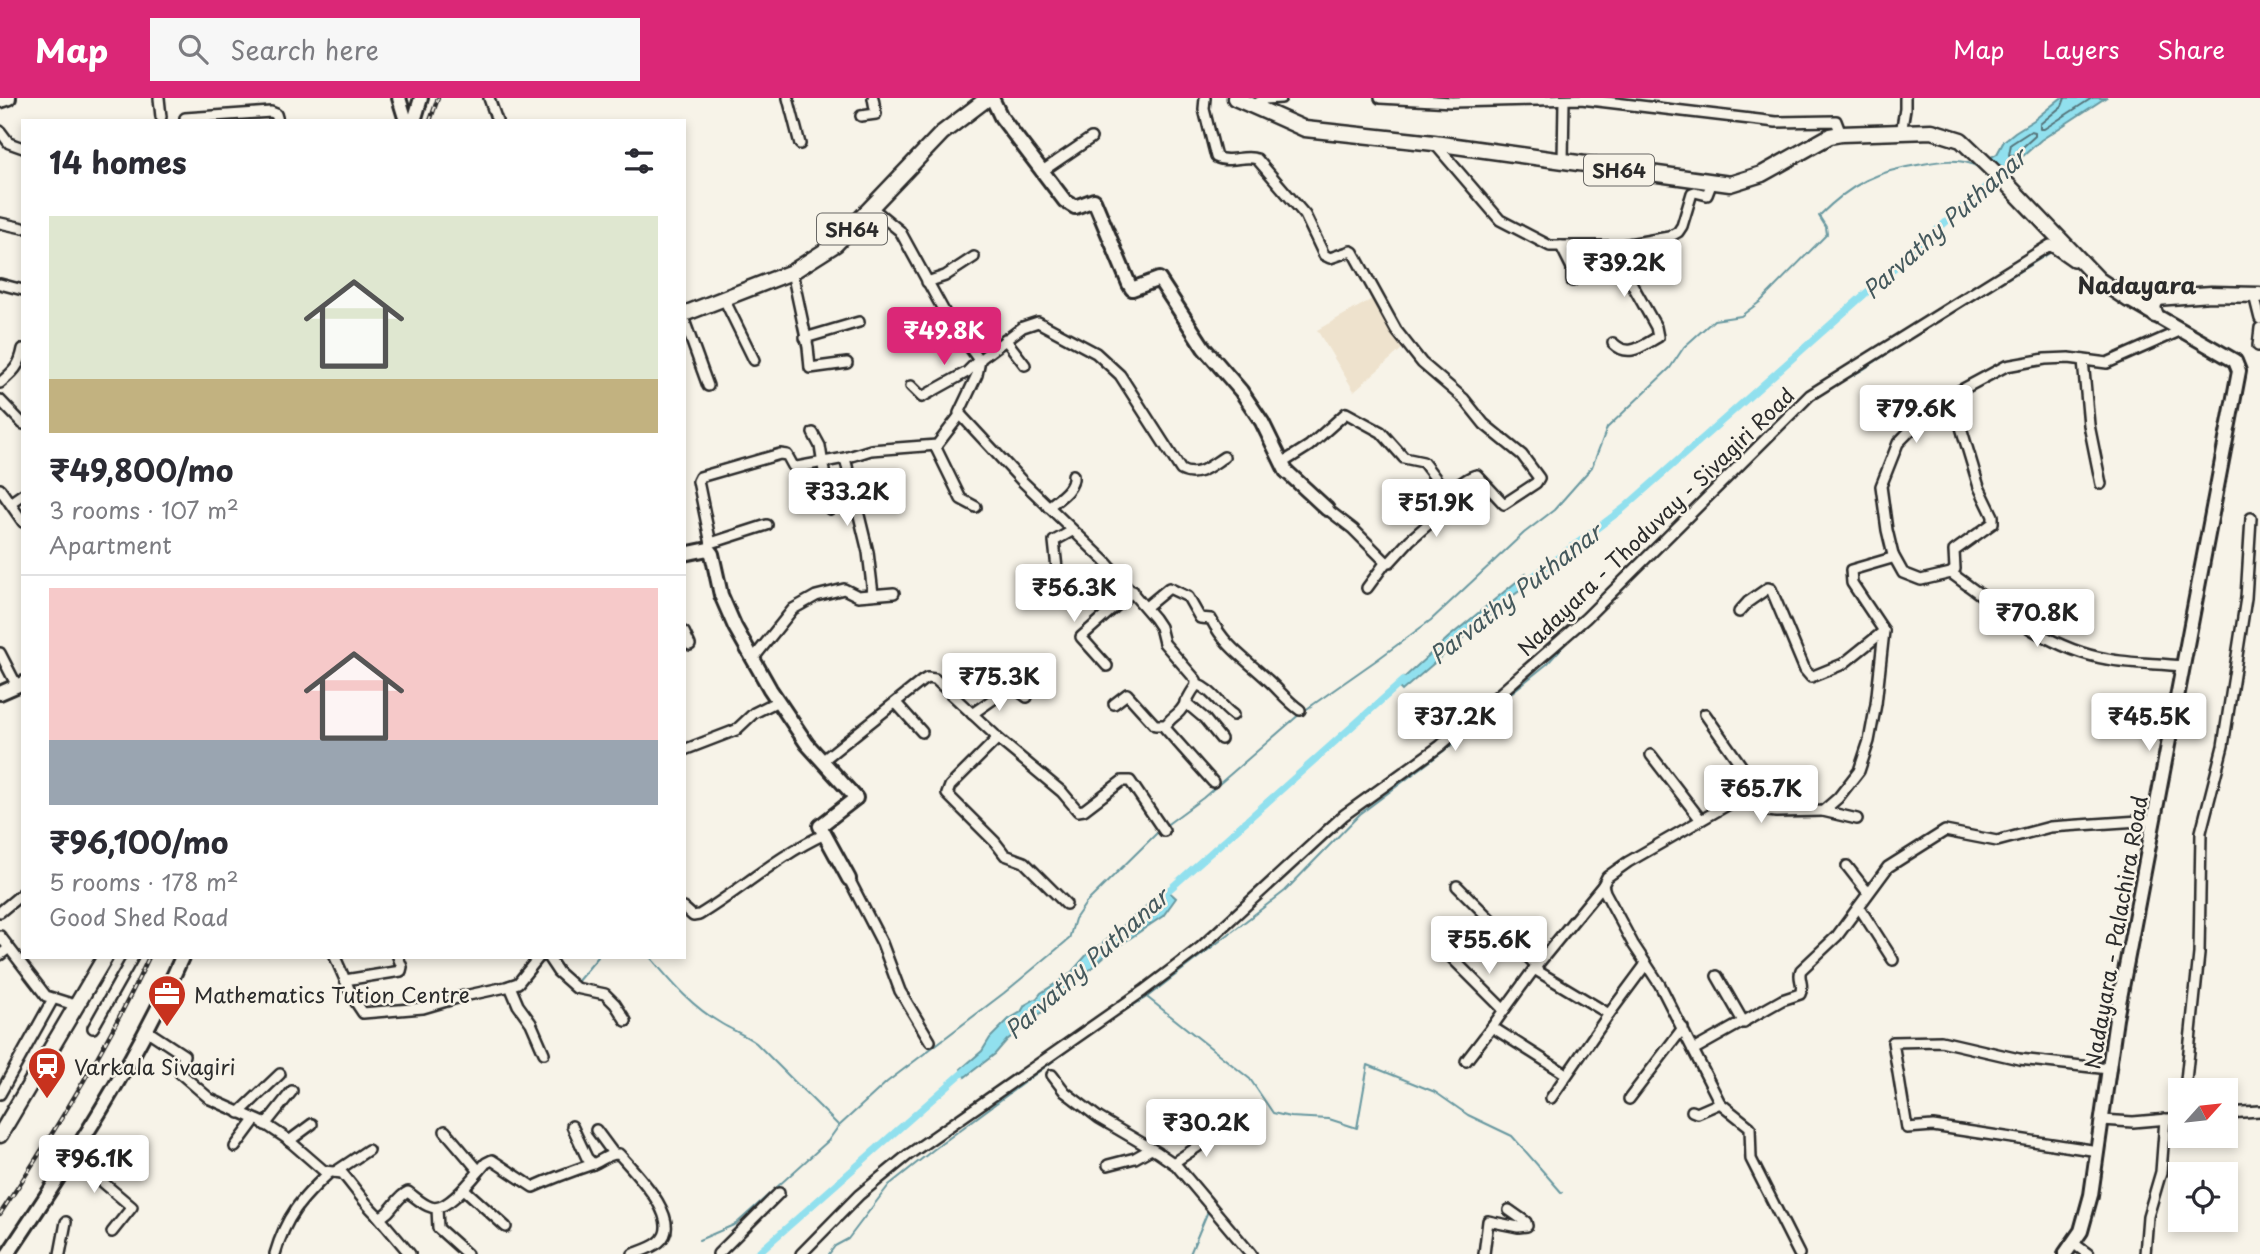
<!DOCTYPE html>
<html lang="en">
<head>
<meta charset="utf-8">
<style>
  :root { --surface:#fff; --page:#f7f7f7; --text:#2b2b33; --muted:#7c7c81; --line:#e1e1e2; --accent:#db2777 }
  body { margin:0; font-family:"Playpen Sans",sans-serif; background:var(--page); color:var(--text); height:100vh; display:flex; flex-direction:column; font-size:26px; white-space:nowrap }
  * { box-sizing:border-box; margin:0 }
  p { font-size:23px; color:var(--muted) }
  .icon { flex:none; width:38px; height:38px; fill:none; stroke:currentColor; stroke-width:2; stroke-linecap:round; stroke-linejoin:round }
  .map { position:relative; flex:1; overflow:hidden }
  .drawer { position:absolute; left:21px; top:21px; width:665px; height:840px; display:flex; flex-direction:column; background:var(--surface); border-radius:0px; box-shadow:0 4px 10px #0003 }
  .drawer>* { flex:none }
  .needle { width:46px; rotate:63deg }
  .controls { position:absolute; left:2168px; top:980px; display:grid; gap:14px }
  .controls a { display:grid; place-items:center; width:70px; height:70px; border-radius:0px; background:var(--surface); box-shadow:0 4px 10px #0003; font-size:35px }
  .price { position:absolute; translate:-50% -60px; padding:0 16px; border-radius:7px; background:#fff; color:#222; font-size:23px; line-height:46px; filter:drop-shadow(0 2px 4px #0008) }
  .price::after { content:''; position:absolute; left:50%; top:42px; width:21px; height:16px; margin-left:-10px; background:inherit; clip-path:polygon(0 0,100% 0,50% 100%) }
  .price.selected { background:var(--accent); color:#fff }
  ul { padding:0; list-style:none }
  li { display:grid; align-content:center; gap:14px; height:371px; padding:0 28px }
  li+li { border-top:2px solid var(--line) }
  li span { display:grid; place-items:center; height:217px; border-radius:0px; color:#555 }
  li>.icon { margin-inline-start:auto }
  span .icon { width:126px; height:126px; fill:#fffc; stroke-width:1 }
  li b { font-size:30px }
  h2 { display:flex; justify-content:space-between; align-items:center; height:84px; padding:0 28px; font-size:30px }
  header { display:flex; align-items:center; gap:42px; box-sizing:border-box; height:98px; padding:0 35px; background:var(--accent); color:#fff }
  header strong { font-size:33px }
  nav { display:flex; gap:38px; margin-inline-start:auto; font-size:24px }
  .search { width:490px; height:63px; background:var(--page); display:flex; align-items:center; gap:18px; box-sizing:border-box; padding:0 24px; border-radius:0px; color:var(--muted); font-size:26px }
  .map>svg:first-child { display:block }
</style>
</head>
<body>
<header>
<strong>Map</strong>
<div class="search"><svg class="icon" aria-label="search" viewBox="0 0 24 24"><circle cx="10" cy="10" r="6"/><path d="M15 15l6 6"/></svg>Search here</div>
<nav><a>Map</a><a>Layers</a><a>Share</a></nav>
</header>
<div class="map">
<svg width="2260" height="1156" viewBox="0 0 2260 1156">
  <rect width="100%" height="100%" fill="#f7f3e8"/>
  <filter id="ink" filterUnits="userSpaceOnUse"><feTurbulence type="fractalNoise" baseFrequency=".0143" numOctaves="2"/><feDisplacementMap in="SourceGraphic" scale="14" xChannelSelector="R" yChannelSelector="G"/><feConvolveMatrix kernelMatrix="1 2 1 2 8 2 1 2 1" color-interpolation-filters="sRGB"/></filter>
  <g filter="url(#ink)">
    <polygon fill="#eee2cd" points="1374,200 1403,250 1354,293 1317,232"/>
    <g fill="#91e0ee" stroke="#6898a0" stroke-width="2">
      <polygon points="2061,0 2105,0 2041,42 2005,74 1991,59 1997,56 2004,43 2015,34 2034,22"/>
      <polygon points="1526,476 1532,484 1507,502 1402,593 1396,587 1449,539"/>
      <polygon points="1166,791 1176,800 1163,818 1108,855 1031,924 1007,942 995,956 965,979 961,971 982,953 990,940 1009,921 1021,914 1025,907 1037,900 1041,895 1070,876 1090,853 1102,846"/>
    </g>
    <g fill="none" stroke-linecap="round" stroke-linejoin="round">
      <g stroke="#547379" stroke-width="2">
        <polyline points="2065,0 2062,8 2040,26 2040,31 2044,31 2092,0"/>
        <polygon points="2031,33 2035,34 2035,38 2014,57 2009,57 2011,46"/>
      </g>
      <g stroke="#6898a0" stroke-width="2">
        <polyline points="1698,414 1815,299 1864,271 1937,223 2050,155"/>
        <polyline points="1604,508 1669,443"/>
        <path d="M 1165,728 L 1203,700 L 1301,615 L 1378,561 L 1431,522 L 1524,435 L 1554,412 L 1592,369 L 1607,330 L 1670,270 L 1684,249 L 1714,222 L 1741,218 L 1761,203 L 1827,136 L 1826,129 L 1819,118 C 1852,85 1877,73 1923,66 C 1940,63 1959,60 1976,68 C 1981,71 1987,79 1991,83"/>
        <path d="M 650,859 C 672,885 692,909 722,926 C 734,933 745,937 756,945 L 839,1028 L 887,984 L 1004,895 L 1069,841 L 1075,821 L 1086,805 L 1158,734"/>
        <polyline points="577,884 598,859"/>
        <polyline points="1148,900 1250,981 1273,1015 1290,1019 1329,1021 1357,1030 1368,967 1435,994 1468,1017 1512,1038 1562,1095"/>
        <polyline points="699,1142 736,1126 828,1043 838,1029"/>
        <polyline points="829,1156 835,1148 848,1141 889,1087 933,1052 1030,980 1111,921 1147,899 1285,793 1360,716 1457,643 1469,629 1547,566 1574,536"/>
        <polyline points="1190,1156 1208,1113"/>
      </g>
      <g stroke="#91e0ee" stroke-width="7">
        <polyline points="1524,485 1624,410 2000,76"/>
        <polyline points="1161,799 1403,583"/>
        <polyline points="757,1156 969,969"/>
      </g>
      <defs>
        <g id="street">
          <polyline points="159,0 161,19"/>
          <polyline points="489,0 497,23"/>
          <polyline points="788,0 800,46"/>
          <path d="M 1205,0 L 1204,11 L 1216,59 C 1229,66 1244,56 1257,61 L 1305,117 L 1324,157 L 1330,160 L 1351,153 L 1353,154 L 1396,232 L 1422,265 L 1464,301 L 1484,326 L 1522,357 L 1539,380 L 1536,385 L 1504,406 L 1477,377 C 1465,379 1459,391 1446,390 L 1439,385 L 1423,364 L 1404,360 L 1381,334 L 1346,315 L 1309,348 L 1282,365"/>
          <polyline points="1380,0 1452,4 1581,1 1776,24 1836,23 1841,36"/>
          <polyline points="1252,8 1265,1 1281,0"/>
          <polyline points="861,18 876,16 873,0"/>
          <polyline points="185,20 271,14 276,16 278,23"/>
          <polyline points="0,33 9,45 23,50"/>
          <polyline points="1901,35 1905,11 1905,0"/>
          <polyline points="1434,45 1500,122 1550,148 1617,148 1669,139 1678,134 1682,128 1692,95 1695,94 1707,97 1712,84"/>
          <polyline points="1563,64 1564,2"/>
          <polyline points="1041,74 1091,40"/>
          <path d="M 872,110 L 900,133 L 946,217 L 979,262 L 1023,229 L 1038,224 L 1096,255 L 1120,277 L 1181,372 C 1197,381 1211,367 1224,359"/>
          <polyline points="0,125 23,130"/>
          <polyline points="1561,148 1572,170 1572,183"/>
          <polyline points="792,174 808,249 810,270 847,265"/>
          <polyline points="927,184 945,178 974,159"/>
          <polyline points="0,186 23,192"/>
          <polyline points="2254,197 2260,221"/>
          <polyline points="724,201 754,262"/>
          <polyline points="684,222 708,288"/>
          <polyline points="909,236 946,217"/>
          <polyline points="805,240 859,224"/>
          <polyline points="1005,241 1025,267"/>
          <path d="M 1613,245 C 1629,261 1643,247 1658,239 L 1656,229 L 1624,172 L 1617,148"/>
          <polyline points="2258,248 2260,230"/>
          <path d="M 980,262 L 977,277 L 959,315 L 1021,382 L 1105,463 L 1154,520 L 1160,529 L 1164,545 L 1196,582 L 1196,588 C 1189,596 1187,605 1180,613 C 1175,619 1168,621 1165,630 L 1213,684"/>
          <polyline points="2083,262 2089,327 2101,386"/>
          <path d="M 0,285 C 13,274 20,268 23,251"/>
          <polyline points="911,288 922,299 967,274 979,262"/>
          <polyline points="0,302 23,326"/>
          <polyline points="813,335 820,348 830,411"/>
          <polyline points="935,348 961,401 976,409"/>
          <polyline points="845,360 868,454 873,496"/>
          <polyline points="0,391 23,424"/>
          <polyline points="10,405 23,396"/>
          <path d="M 1048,409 C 1058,401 1075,391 1073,377"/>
          <polyline points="1327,411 1353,431 1386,464 1367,490"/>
          <polyline points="711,445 767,427"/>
          <polyline points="708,451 711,446 698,383 700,379 780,356 787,357 793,368 797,369 845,360 871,352 937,347 960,317"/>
          <polyline points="1893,457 1887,432 1881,388 1898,345 1937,305 2006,268 2045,261 2069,260 2107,265 2182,232"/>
          <polyline points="1386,464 1390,464 1410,442 1448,409 1446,390"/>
          <polyline points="1951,475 1955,471 1954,453 1993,425 1993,418 1979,389 1957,316"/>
          <polyline points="1059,489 1054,443 1072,433"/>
          <path d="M 1146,509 L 1169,490 L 1188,499 L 1200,520 L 1211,521 C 1226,550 1246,561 1268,582 C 1279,592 1287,603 1300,612"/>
          <polyline points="1739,514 1748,504 1768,490 1771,491 1805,572 1811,579 1843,566 1884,533"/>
          <polyline points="684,534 690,547"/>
          <polyline points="0,555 17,588"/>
          <polyline points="753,561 793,511 816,498 844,491 858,498 894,495"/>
          <polyline points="1107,568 1081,539 1133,493"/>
          <path d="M 1196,586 C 1213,592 1219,607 1233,617"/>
          <polyline points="1185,604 1204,620 1221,641"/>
          <polyline points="896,605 922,634"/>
          <polyline points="1114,606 1127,596 1155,627 1166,627"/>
          <polyline points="972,616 1012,588 1027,599"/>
          <polyline points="1705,616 1752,683 1760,702"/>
          <polyline points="996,639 1062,694 1078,713 1084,712 1122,683 1130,683 1164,733"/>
          <polyline points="684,652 736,632 754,615 778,603"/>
          <polyline points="1651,657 1701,722"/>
          <polyline points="822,663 922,583 927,580 935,581 995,637 996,642 950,688 947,696 995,744 1005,757 1024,764 1066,806"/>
          <polyline points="1823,713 1857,721"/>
          <polyline points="1847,768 1868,795"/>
          <polyline points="849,781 882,845 900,893 930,943"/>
          <polyline points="1603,787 1534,871 1609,916 1646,866"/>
          <polyline points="1457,788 1537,868"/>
          <polyline points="1859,809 1893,862"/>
          <path d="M 684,810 L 693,818 L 699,817 C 742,791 777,758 825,736"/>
          <polyline points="0,814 23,795"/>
          <polyline points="0,838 46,898 78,908"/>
          <polyline points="1441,849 1504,912 1534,871"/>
          <polyline points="0,857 9,850"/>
          <polyline points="335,859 353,900 363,915 423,910 464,898 506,889 518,885 539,859"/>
          <polyline points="548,859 558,874 576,890 605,896 615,906 626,923"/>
          <polyline points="1717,878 1744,925"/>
          <polyline points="345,882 401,873 402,869 398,859"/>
          <polyline points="510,888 518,907 531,925 544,955"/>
          <polyline points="1504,912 1492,929 1566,976"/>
          <polyline points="93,930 133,859"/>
          <path d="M 146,932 L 184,957 L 180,975 L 210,1001 L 262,1024 L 286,1040 L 324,1073 L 342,1075 C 352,1086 369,1112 380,1119 C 392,1115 396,1099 408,1094 C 415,1099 423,1107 431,1109 C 448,1115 476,1076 486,1065 L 492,1062 L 533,1089 C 553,1080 572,1073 593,1066 C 602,1063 608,1055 619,1056 C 633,1072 685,1123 659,1144 C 652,1150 641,1153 633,1156"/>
          <path d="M 1693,952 L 1782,902 L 1800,896 C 1805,887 1797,880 1801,872 L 1837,838 L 1888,769 L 1945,733 L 1997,743 L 2050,729 L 2154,722"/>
          <polyline points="1466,963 1492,929"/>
          <polyline points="1052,977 1065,994 1099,1020 1157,1054 1176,1067 1251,1156"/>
          <polyline points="2185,992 2199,856 2201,734 2223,648 2246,500 2251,420"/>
          <polyline points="0,996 53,901"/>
          <polyline points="1551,1000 1609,916"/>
          <polyline points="1629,1001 1683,930"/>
          <polyline points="1692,1013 1697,1015 1720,1005"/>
          <polyline points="239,1015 280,976"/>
          <polyline points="2226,1015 2260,1013"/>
          <polyline points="2102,1022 2133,1024 2180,1020"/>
          <polyline points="265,1027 292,993"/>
          <polyline points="572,1028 587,1060 593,1066"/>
          <polyline points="596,1032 613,1055"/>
          <polyline points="445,1033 479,1073"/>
          <polyline points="289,1043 312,1026"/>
          <polyline points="235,1049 255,1022"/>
          <polyline points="2098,1053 1933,1028 1907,1030 1893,944 1941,943 2019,961 2109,971"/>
          <polyline points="73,1059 132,1109 112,1134"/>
          <polyline points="1173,1065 1220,1034"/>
          <polyline points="1108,1067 1135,1060 1151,1051"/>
          <polyline points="335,1074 368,1052"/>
          <polyline points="464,1091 506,1129"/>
          <polyline points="437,1110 438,1130 467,1156"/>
          <polyline points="377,1117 410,1156"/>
          <polyline points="2073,1145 2088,1156"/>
          <polyline points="60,1156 66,1124"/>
          <path d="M 275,1156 C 286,1118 301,1101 329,1075"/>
          <polyline points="718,1156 779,1095"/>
          <polyline points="801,1156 859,1097 908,1057 1143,893 1201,849 1344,717 1440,648 1586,520 1810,297 2050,147 2073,163"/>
          <polyline points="1484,1156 1488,1123 1518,1129 1527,1128 1526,1124 1509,1112"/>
          <path d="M 1799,1156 L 1751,1061 L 1750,1029 L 1720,1005 L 1660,887 L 1633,846 L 1605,794 L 1603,787 L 1607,779 L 1628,764 L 1750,694 L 1762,712 L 1776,714 L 1823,713 L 1838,700 L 1859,673 L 1869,643 L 1876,606 L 1884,533 L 1852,485 L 1851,472 L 1892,460 L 1893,457 L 1903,475 L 1921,482 L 1951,475 C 1998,509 2048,551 2107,561 C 2131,566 2158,565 2183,568"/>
          <polyline points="2145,1156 2148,1118 2161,1074 2165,1021"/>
        </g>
        <g id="secondary">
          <polyline points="399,0 406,23"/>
          <polyline points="992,0 1001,19 1065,103 1075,109 1094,102 1129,186 1132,191 1159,181 1204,250 1241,293 1262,324 1286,373 1327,411"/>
          <polyline points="0,3 9,0"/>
          <polyline points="414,23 421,0"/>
          <polyline points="684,456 708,451 712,456 721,497 735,529 770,591 807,646 856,700 820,728 849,781"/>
          <polyline points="0,595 23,585"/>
          <path d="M 8,1156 C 72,1060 135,965 182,859"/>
          <polyline points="2065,1156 2081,1133 2091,1097 2116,921 2239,273 2235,263 2129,202"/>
        </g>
        <g id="primary">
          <polyline points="1235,0 1305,31 1434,45 1730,86 1762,76 1830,38 1841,36 1932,33 1961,42 2009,88 2099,182 2129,202 2211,196 2260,197"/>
          <polyline points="684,216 792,174 836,146 942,35 988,0"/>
          <polyline points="2155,217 2153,208 2157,200"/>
          <polyline points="0,1037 105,859"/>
        </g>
      </defs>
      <use href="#street" stroke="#2b2b2b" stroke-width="14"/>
      <use href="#secondary" stroke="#2b2b2b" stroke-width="18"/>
      <use href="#primary" stroke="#2b2b2b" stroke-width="19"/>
      <use href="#street" stroke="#f7f3e8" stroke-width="9"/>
      <use href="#secondary" stroke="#f7f3e8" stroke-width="12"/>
      <use href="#primary" stroke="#f7f3e8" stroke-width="14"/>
      <defs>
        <g id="rail">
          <polyline points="430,23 438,0"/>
          <path d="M 0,1116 C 55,1034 107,949 149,859"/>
        </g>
      </defs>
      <use href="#rail" stroke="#2b2b2b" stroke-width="4.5"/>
      <use href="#rail" stroke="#f7f3e8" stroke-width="2" stroke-dasharray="5" stroke-linecap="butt"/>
    </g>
  </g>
  <defs>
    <symbol id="office-pin" viewBox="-11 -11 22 30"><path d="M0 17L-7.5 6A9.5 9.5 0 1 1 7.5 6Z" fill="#c8321e" stroke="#f7f3e8"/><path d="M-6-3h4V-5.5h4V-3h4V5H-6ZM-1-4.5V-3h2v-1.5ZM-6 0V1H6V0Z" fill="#fff"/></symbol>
    <symbol id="station-pin" viewBox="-11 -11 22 30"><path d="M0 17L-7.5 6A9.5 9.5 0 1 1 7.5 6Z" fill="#c8321e" stroke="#f7f3e8"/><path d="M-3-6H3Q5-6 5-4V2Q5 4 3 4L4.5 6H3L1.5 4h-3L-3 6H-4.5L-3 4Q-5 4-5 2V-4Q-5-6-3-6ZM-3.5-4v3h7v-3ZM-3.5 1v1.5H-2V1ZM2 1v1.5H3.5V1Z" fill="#fff"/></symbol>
  </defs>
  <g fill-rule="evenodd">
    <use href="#office-pin" x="145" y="874" width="44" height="60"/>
    <use href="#station-pin" x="25" y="946" width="44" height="60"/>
  </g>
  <g text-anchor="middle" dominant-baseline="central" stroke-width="5" stroke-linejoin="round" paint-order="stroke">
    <g fill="#f7f3e8" stroke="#686764" stroke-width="2">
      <rect x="1584" y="56.5" width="70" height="31" rx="5"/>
      <rect x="817" y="115.5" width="70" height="31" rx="5"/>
    </g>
    <g font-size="19" font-weight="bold" fill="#2b2b2b">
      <text x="1619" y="72">SH64</text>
      <text x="852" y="131">SH64</text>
    </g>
    <g font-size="21" fill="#2b2b2b" stroke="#f7f3e8">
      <text transform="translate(1655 423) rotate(-44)">Nadayara - Thoduvay - Sivagiri Road</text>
      <text transform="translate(2115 834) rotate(-80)">Nadayara - Palachira Road</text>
    </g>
    <g font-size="21" fill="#2b2b2b" stroke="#f7f3e8" text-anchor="start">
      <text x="194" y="896">Mathematics Tution Centre</text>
      <text x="74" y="968">Varkala Sivagiri</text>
    </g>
    <g font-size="23" font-style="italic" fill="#44585c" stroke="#f7f3e8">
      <text transform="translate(1944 125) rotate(-42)">Parvathy Puthanar</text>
      <text transform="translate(1515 495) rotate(-38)">Parvathy Puthanar</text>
      <text transform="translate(1086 865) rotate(-42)">Parvathy Puthanar</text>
    </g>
    <g font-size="23" font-weight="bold" fill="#2b2b2b" stroke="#f7f3e8">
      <text x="2137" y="186">Nadayara</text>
    </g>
  </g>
</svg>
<div class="controls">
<a><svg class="needle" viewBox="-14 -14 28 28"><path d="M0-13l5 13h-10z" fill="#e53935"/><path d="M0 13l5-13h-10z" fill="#7c7c81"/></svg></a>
<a><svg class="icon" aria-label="locate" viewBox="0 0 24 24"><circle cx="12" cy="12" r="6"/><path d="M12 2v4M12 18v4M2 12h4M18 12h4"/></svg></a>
</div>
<b class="price" style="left:1624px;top:201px">₹39.2K</b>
<b class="price selected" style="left:944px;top:269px">₹49.8K</b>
<b class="price" style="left:1916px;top:347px">₹79.6K</b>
<b class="price" style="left:847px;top:430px">₹33.2K</b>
<b class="price" style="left:1436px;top:441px">₹51.9K</b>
<b class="price" style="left:1074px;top:526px">₹56.3K</b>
<b class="price" style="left:2037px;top:551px">₹70.8K</b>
<b class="price" style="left:999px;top:615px">₹75.3K</b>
<b class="price" style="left:1455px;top:655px">₹37.2K</b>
<b class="price" style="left:2149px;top:655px">₹45.5K</b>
<b class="price" style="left:1761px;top:727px">₹65.7K</b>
<b class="price" style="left:1489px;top:878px">₹55.6K</b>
<b class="price" style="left:1206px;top:1061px">₹30.2K</b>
<b class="price" style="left:94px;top:1097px">₹96.1K</b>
<section class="drawer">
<h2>14 homes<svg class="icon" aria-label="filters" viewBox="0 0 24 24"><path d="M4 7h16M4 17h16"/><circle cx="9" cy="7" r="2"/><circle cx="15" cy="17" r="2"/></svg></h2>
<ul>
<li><span style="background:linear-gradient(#dfe7d0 75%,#c2b280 0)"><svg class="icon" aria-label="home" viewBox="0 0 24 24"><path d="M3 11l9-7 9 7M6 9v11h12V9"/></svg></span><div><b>₹49,800/mo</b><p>3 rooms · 107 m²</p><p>Apartment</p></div></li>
<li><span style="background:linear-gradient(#f6c9c9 70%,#9aa5b1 0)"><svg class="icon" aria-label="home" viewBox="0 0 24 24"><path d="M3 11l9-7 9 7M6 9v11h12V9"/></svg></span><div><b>₹96,100/mo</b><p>5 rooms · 178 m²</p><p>Good Shed Road</p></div></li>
</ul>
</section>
</div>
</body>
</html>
